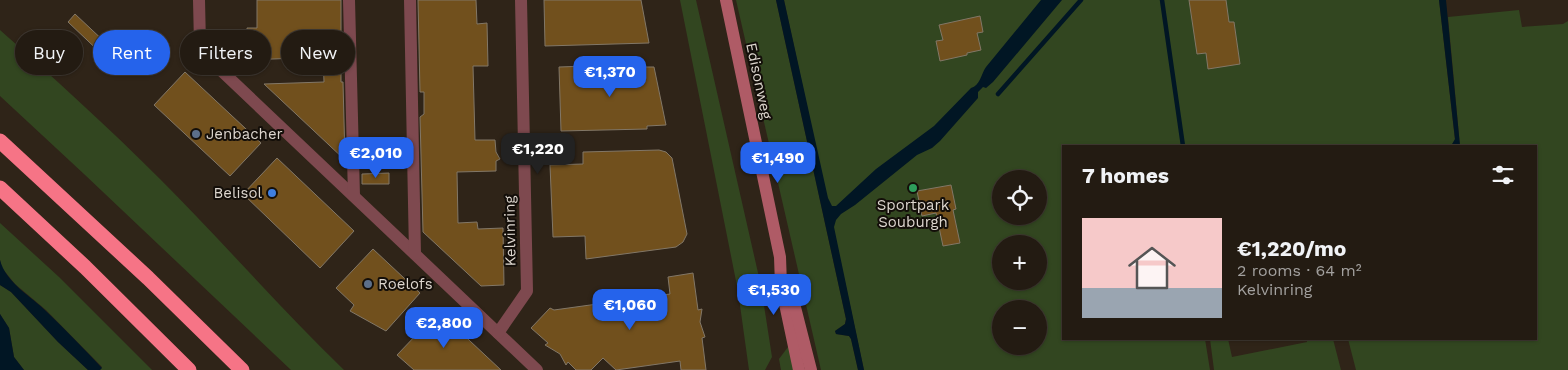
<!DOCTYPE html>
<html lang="en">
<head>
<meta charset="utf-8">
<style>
  :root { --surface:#231b12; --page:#2b241b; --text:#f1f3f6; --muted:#a3a19f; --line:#403932; --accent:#2563eb }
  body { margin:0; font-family:"Work Sans",sans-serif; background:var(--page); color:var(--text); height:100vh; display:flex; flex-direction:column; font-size:19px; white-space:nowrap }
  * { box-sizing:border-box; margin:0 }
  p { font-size:16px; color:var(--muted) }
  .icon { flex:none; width:28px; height:28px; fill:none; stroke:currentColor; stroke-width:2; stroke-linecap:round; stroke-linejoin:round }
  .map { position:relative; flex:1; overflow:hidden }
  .side { position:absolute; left:1062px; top:145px; width:475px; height:195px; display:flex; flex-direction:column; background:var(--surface); border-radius:0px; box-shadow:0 1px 4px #0004,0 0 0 1px var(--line) }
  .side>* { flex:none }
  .guide { position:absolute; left:15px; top:30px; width:475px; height:45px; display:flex; gap:10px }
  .fabs { position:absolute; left:992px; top:170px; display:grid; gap:10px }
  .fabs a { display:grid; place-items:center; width:55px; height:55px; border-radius:50%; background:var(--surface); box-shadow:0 1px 4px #0004,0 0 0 1px var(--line); font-size:25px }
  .price { position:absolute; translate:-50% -42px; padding:0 11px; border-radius:10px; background:var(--accent); color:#fff; font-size:16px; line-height:32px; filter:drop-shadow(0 1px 2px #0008) }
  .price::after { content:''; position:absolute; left:50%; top:30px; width:15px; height:11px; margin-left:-8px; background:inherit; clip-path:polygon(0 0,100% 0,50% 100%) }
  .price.current { background:#222; color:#fff }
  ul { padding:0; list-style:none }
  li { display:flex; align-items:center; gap:15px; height:125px; padding:0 20px }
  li+li { border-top:1px solid var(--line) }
  li span { display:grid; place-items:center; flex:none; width:140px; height:100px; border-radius:0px; color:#555 }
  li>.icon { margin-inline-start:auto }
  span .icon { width:60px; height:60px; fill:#fffc; stroke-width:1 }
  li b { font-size:21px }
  h2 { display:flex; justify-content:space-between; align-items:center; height:60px; padding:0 20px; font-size:21px }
  .tag { padding:0 18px; border-radius:22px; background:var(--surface); box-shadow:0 1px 4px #0004,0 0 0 1px var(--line); font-size:18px; line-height:45px }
  .tag.current { background:var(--accent); color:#fff }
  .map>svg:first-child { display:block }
</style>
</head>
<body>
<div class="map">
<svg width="1568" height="370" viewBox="0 0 1568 370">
  <rect width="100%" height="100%" fill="#2f2418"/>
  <g fill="#324620" fill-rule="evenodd">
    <polygon points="680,0 696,0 761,286 772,357 765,370 749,370 738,291"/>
    <polygon points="736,0 776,0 846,319 845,324 835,331 836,334 849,336 851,339 858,370 821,370"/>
    <path d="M 784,0 L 1439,0 L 1455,140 L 1451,146 L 1064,146 L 1064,339 L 1205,339 L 1210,370 L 864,370 ZM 1001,179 L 1039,179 L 1039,216 L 1001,216 ZM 1001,244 L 1039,244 L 1039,281 L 1001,281 ZM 1001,309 L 1039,309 L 1039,346 L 1001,346 Z"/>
    <polygon points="1519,10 1522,27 1563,24 1568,21 1568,370 1356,370 1348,339 1536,339 1536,146 1460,146 1448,17"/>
    <path d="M 0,30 C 54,78 108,127 159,178 C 222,241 280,308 344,370 L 291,370 L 84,174 L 0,96 Z"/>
    <polygon points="0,223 59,277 152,370 100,370 102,367 46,310 15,284 2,268 0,260"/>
    <polygon points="0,285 11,292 58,342 88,370 24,370 14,357 9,328 0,314"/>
    <polygon points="1210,339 1228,339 1232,357 1307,342 1307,339 1333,339 1341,370 1214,370"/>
    <polygon points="791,346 797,370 781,370 779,359 788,347"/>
  </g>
  <g fill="#011624">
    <path d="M 776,0 L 784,0 L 828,198 L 832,206 L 836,206 L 876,169 L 934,126 L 971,88 C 980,86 981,74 986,67 L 1041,0 L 1062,0 L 993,82 L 986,88 L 983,87 L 978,92 L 978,98 L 940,141 L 932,148 L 917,155 L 855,205 L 841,214 L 836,220 L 834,227 L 864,370 L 858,370 L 851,339 L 849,336 L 836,334 L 835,331 L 845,324 L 846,319 Z"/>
    <polygon points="1439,0 1446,0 1460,146 1451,146 1455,139"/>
    <path d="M 0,260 C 6,283 31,296 47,312 C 66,330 84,349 102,368 L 100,370 L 88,370 L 58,342 L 11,292 L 0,285 Z"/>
    <polygon points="0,314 9,328 14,357 24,370 0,370"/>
  </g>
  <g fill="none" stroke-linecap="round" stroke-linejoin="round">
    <g stroke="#011624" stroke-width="4.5">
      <polyline points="1162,0 1183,146"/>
      <polyline points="998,94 1081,0"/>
    </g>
  </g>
  <g fill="#71501d" stroke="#827767">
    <polygon points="257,0 341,0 341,82 343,82 345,160 264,84 324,82 323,57 248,60 247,28 257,28"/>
    <polygon points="418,0 476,0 477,24 487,23 488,66 473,66 475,140 495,140 496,152 500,159 496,161 496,171 457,172 458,223 477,222 478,229 503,228 504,285 481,286 423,232 420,117 424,114 424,92 420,92"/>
    <polygon points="544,0 641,0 649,43 545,46"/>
    <polygon points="1189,0 1226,0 1229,22 1234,22 1240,64 1208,69 1206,53 1197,54"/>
    <polygon points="75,14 124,60 136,48 144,56 125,76 68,22"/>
    <polygon points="980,16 983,32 977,33 981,50 967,53 967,55 940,61 936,41 943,40 939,25"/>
    <polygon points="645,64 645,67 654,67 666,125 647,126 647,129 561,131 559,67"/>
    <polygon points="185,72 261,143 230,176 154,105"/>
    <polygon points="659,150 666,152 672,158 687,234 683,242 676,247 586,259 585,236 553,237 550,165 583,164 583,152"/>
    <polygon points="277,158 354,231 320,268 243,194"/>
    <polygon points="389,173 389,184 362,184 362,174"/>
    <polygon points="951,185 956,209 953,210 960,243 943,246 936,213 922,216 917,191"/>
    <polygon points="373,249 420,293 386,331 350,311 354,305 336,288"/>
    <polygon points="693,273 698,310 702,309 700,322 705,337 702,338 706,370 681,370 680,361 616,370 603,358 591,370 576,370 568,362 566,365 560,354 545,345 548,343 531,328 550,308 554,310 670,294 668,277"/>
    <polygon points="439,311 470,341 501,370 414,370 397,355"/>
  </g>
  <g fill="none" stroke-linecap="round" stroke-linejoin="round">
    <g stroke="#7e494f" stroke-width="12">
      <polyline points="199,0 200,44 209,59 537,370"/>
      <polyline points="349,0 354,196"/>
      <polyline points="410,0 415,254"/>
      <polyline points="498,333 527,291 521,0"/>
    </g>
    <g stroke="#af5b66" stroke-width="12">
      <polyline points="726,0 780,257 781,285 799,370"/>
      <polyline points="788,280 811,370"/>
    </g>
    <g stroke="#f67486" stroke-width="15">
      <polyline points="0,141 148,278 242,370"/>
      <polyline points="0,188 85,267 189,370"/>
    </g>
  </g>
  <g fill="#5c6f8a" stroke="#130e09" stroke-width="2">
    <circle cx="196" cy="134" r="5"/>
    <circle cx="368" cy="284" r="5"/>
  </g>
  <circle fill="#2e9e5b" stroke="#130e09" stroke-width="2" cx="913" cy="188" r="5"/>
  <circle fill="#3f7fe0" stroke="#130e09" stroke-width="2" cx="272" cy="193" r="5"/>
  <g text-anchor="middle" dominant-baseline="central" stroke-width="4" stroke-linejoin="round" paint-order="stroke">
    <g font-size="15" fill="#ddd6ce" stroke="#130e09">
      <text transform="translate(759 81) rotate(78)">Edisonweg</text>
      <text transform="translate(510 231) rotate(-91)">Kelvinring</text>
    </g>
    <g font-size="15" fill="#ddd6ce" stroke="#130e09" text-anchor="start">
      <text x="206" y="134">Jenbacher</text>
      <text x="262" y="193" text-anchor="end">Belisol</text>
      <text x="913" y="205" text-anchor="middle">Sportpark<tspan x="913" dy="17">Souburgh</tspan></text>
      <text x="378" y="284">Roelofs</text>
    </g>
  </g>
</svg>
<div class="fabs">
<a><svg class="icon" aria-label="locate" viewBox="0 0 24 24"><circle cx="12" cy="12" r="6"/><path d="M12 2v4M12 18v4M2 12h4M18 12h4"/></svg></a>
<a>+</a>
<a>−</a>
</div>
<b class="price" style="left:610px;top:98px">€1,370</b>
<b class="price current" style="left:538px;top:175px">€1,220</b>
<b class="price" style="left:376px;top:179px">€2,010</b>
<b class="price" style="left:778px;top:184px">€1,490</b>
<b class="price" style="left:774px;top:316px">€1,530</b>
<b class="price" style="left:630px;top:331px">€1,060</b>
<b class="price" style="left:444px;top:349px">€2,800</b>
<div class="guide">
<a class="tag">Buy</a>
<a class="tag current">Rent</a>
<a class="tag">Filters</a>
<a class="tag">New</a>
</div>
<section class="side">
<h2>7 homes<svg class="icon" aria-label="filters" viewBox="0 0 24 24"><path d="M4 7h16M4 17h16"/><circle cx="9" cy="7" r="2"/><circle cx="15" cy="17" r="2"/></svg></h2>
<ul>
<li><span style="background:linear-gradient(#f6c9c9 70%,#9aa5b1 0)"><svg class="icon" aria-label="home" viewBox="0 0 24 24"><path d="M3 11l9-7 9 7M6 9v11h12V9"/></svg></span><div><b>€1,220/mo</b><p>2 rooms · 64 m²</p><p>Kelvinring</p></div></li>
</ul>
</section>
</div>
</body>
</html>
